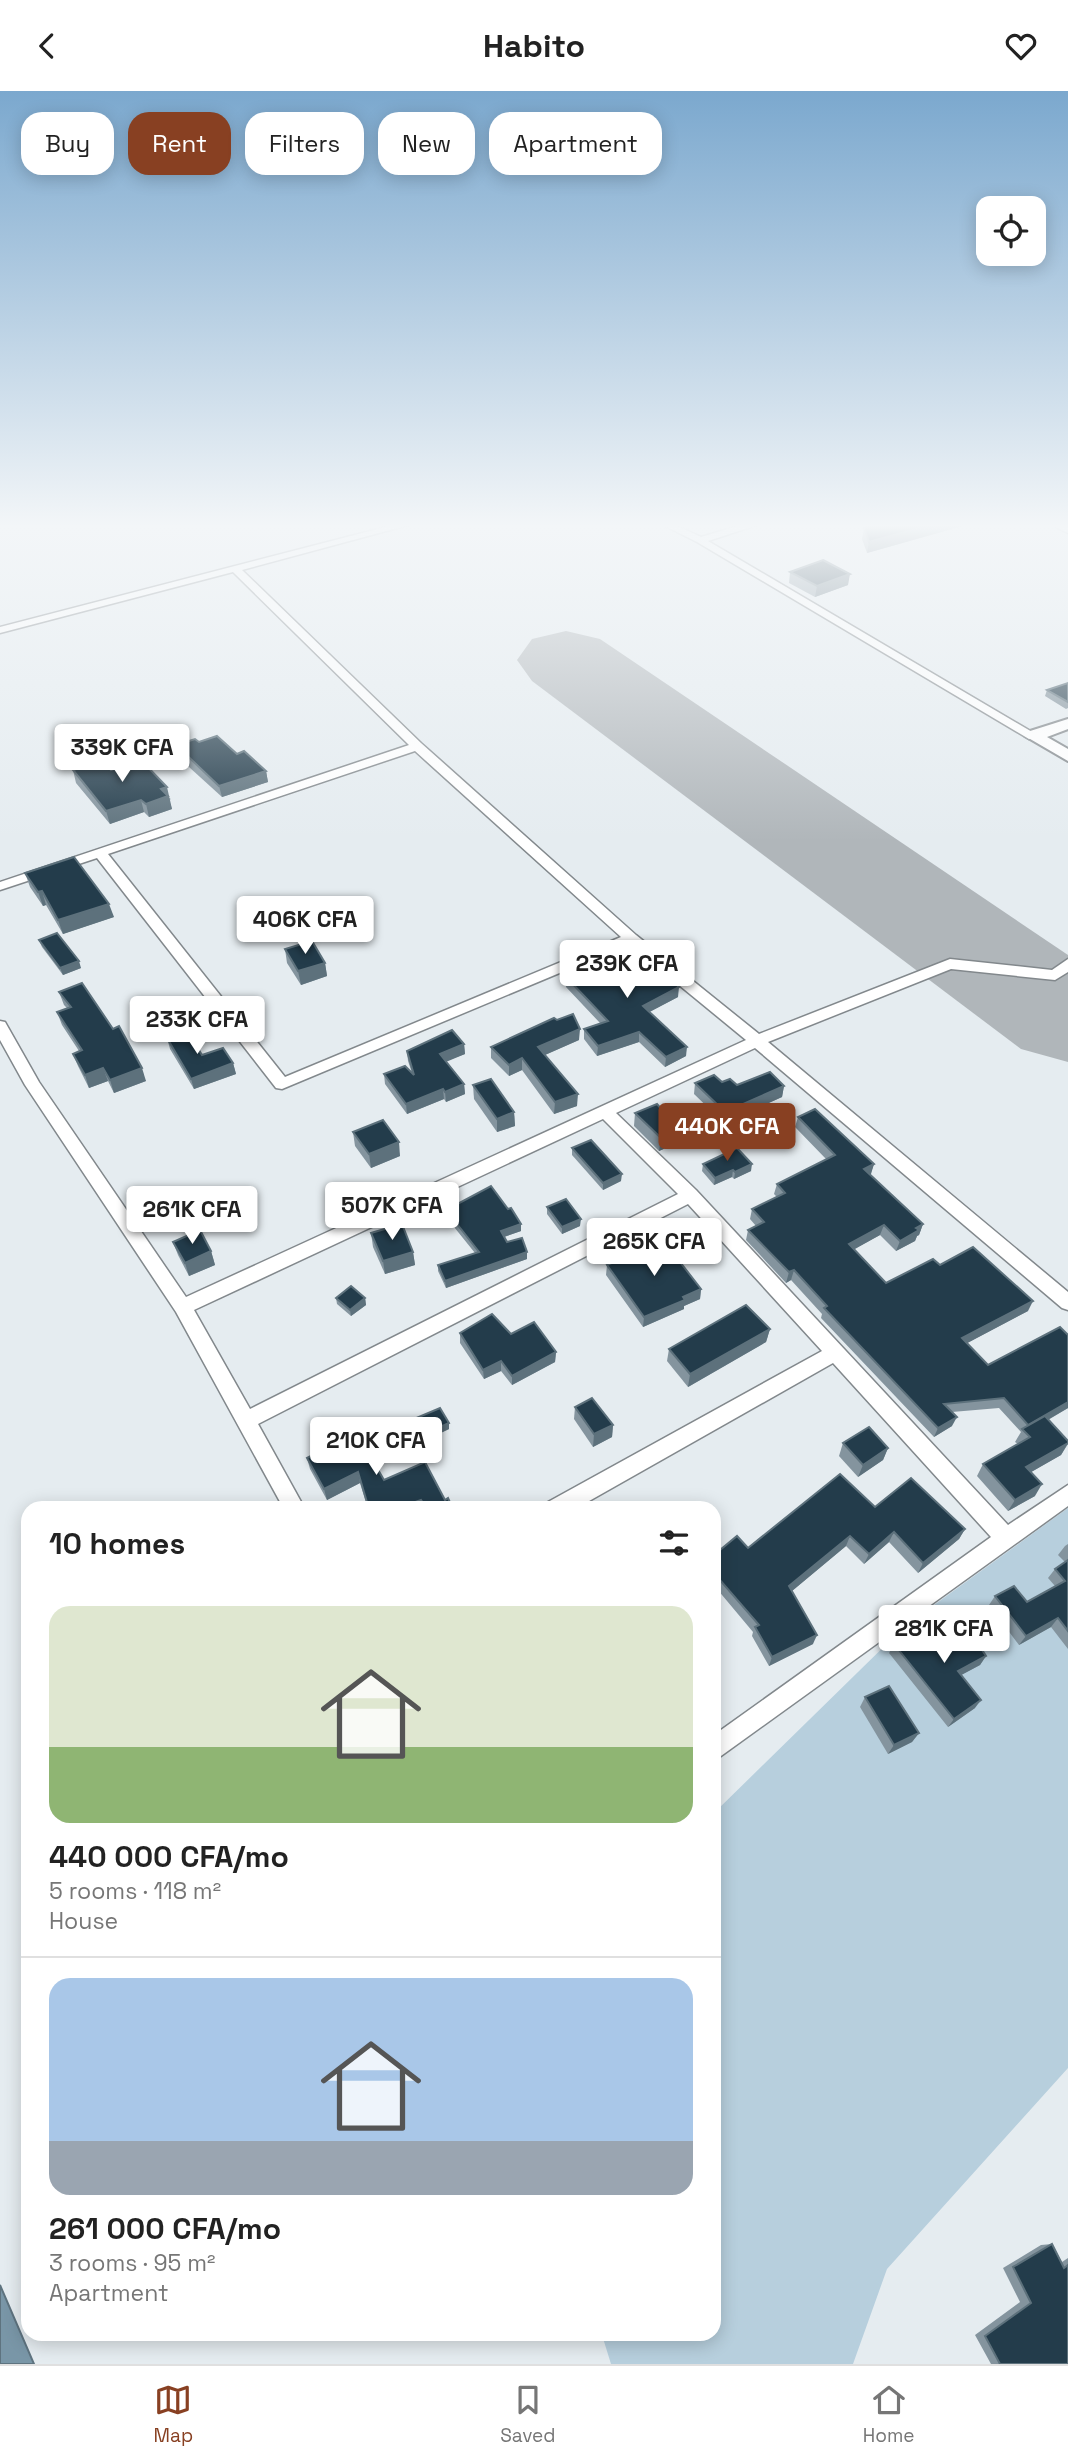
<!DOCTYPE html>
<html lang="en">
<head>
<meta charset="utf-8">
<style>
  :root { --surface:#fff; --page:#f6f6f6; --text:#222; --muted:#767676; --line:#e0e0e0; --accent:#884022 }
  body { margin:0; font-family:"Space Grotesk",sans-serif; background:var(--page); color:var(--text); height:100vh; display:flex; flex-direction:column; font-size:26px; white-space:nowrap }
  * { box-sizing:border-box; margin:0 }
  p { font-size:23px; color:var(--muted) }
  .icon { flex:none; width:38px; height:38px; fill:none; stroke:currentColor; stroke-width:2; stroke-linecap:round; stroke-linejoin:round }
  .map { position:relative; flex:1; overflow:hidden }
  .sheet { position:absolute; left:21px; top:1410px; width:700px; height:840px; display:flex; flex-direction:column; background:var(--surface); border-radius:21px; box-shadow:0 4px 18px #0003 }
  .sheet>* { flex:none }
  .banner { position:absolute; left:21px; top:21px; width:700px; height:63px; display:flex; gap:14px }
  .fabs { position:absolute; left:976px; top:105px; display:grid; gap:14px }
  .fabs a { display:grid; place-items:center; width:70px; height:70px; border-radius:14px; background:var(--surface); box-shadow:0 4px 18px #0003; font-size:35px }
  .price { position:absolute; translate:-50% -60px; padding:0 16px; border-radius:7px; background:#fff; color:#222; font-size:23px; line-height:46px; filter:drop-shadow(0 2px 4px #0008) }
  .price::after { content:''; position:absolute; left:50%; top:42px; width:21px; height:16px; margin-left:-10px; background:inherit; clip-path:polygon(0 0,100% 0,50% 100%) }
  .price.selected { background:var(--accent); color:#fff }
  ul { padding:0; list-style:none }
  li { display:grid; align-content:center; gap:14px; height:371px; padding:0 28px }
  li+li { border-top:2px solid var(--line) }
  li span { display:grid; place-items:center; height:217px; border-radius:21px; color:#555 }
  li>.icon { margin-inline-start:auto }
  span .icon { width:126px; height:126px; fill:#fffc; stroke-width:1 }
  li b { font-size:30px }
  h2 { display:flex; justify-content:space-between; align-items:center; height:84px; padding:0 28px; font-size:30px }
  .pill { padding:0 24px; border-radius:21px; background:var(--surface); box-shadow:0 4px 18px #0003; font-size:24px; line-height:63px }
  .pill.selected { background:var(--accent); color:#fff }
  header { display:flex; justify-content:space-between; align-items:center; height:91px; padding:0 28px; background:var(--surface); font-size:32px; font-weight:800 }
  .menu { display:flex; justify-content:space-around; align-items:center; height:98px; border-top:2px solid var(--line); background:var(--surface); font-size:19px; color:var(--muted) }
  .menu a { display:grid; justify-items:center; gap:4px }
  .menu .selected { color:var(--accent) }
  .map>svg:first-child { display:block }
</style>
</head>
<body>
<header><svg class="icon" aria-label="back" viewBox="0 0 24 24"><path d="M15 5l-7 7 7 7"/></svg>Habito<svg class="icon" aria-label="heart" viewBox="0 0 24 24"><path d="M12 20l-8-8c-3-5 5-10 8-4 3-6 11-1 8 4z"/></svg></header>
<div class="map">
<svg width="1068" height="2273" viewBox="0 0 1068 2273">
  <rect width="100%" height="100%" fill="#e5ecf0"/>
  <polygon fill="#b7cfdd" points="1068,1417 1068,1977 887,2178 853,2273 611,2273 602,2244 714,2244 714,1722 905,1535"/>
  <polygon fill="#7996a7" stroke="#5e737f" stroke-width="2" points="0,2194 34,2273 0,2273"/>
  <g fill="none" stroke-linecap="round" stroke-linejoin="round">
    <polygon fill="#b0b6ba" fill-rule="evenodd" points="566,540 600,548 1068,864 1068,971 1021,958 532,590 517,569 532,548"/>
    <defs>
      <g id="street">
        <path d="M 401,432 L 416,432 L 242,479 L 421,652 L 636,844 L 759,943 L 950,868 L 1052,879 L 1068,868 L 1068,881 L 1055,889 L 951,878 L 768,951 L 1068,1201 L 1068,1219 L 1062,1217 L 755,957 L 616,1022 L 696,1099 L 1008,1434 L 1068,1394 L 1068,1415 L 714,1670 L 714,1644 L 991,1446 L 833,1272 L 575,1418 L 545,1418 L 548,1411 L 822,1260 L 688,1113 L 258,1333 L 305,1418 L 284,1418 L 176,1221 L 25,994 L 0,949 L 0,930 L 5,931 L 39,991 L 186,1206 L 746,949 L 629,853 L 282,998 L 276,997 L 97,767 L 0,799 L 0,791 L 409,654 L 233,481 L 0,542 L 0,536 ZM 415,660 L 621,846 L 285,986 L 108,763 ZM 603,1028 L 678,1103 L 250,1318 L 194,1219 Z"/>
        <polygon points="659,432 671,432 701,446 748,432 763,432 708,450 1039,645 1029,648 697,451"/>
        <polygon points="1047,432 1060,432 1068,436 1068,442"/>
      </g>
      <polygon id="secondary" points="1068,628 1068,638 1047,646 1068,658 1068,670 1025,645 1027,641"/>
    </defs>
    <use href="#street" stroke="#82888c" stroke-width="3"/>
    <use href="#secondary" stroke="#82888c" stroke-width="4"/>
    <use href="#street" fill="#fff" fill-rule="evenodd"/>
    <use href="#secondary" fill="#fff" fill-rule="evenodd"/>
  </g>
  <g fill="#84949e">
    <polygon points="877,432 973,432 867,462 862,448 864,437"/>
    <polygon points="790,481 848,494 815,506 789,492"/>
    <polygon points="1068,592 1068,617 1066,618 1045,605 1047,599"/>
    <polygon points="199,651 237,663 266,680 268,691 222,706 178,666 176,654"/>
    <polygon points="73,679 111,679 171,708 169,709 172,718 149,726 144,721 110,733 76,692"/>
    <polygon points="25,782 114,826 63,843 46,814 43,815 30,796"/>
    <polygon points="39,849 81,877 63,884 42,856"/>
    <polygon points="285,858 325,872 327,885 301,894 287,872"/>
    <polygon points="566,886 678,906 649,921 686,965 665,976 639,951 597,965 584,948 584,938 600,932 566,896"/>
    <polygon points="59,901 146,990 114,1002 108,990 89,997 78,975 73,963 79,960 62,934 57,921 67,917 64,914"/>
    <polygon points="167,947 202,964 233,972 236,983 194,998 170,958"/>
    <polygon points="579,949 545,964 577,1015 554,1023 522,979 509,985 491,967 491,956"/>
    <polygon points="464,953 465,963 446,970 464,993 465,1003 446,1011 444,1008 407,1023 385,993 384,983 412,982 408,970 407,960"/>
    <polygon points="722,991 737,994 784,995 782,1006 724,1032 694,1003 695,992"/>
    <polygon points="473,994 514,1021 515,1035 497,1041 474,1008"/>
    <polygon points="635,1022 677,1052 659,1060 634,1035"/>
    <polygon points="798,1026 874,1073 870,1084 923,1133 919,1144 917,1145 915,1150 896,1160 880,1144 854,1158 886,1192 940,1174 1028,1220 967,1252 988,1274 1068,1244 1068,1317 1048,1329 1068,1350 1068,1353 1061,1364 1031,1381 1035,1405 1008,1420 977,1385 983,1373 1018,1353 1015,1351 1021,1341 999,1317 952,1321 952,1335 934,1346 821,1227 822,1223 791,1189 786,1192 746,1149 748,1139 756,1135 750,1128 752,1118 777,1106 774,1103 777,1093 827,1069 795,1036"/>
    <polygon points="353,1041 400,1065 371,1077 355,1055"/>
    <polygon points="572,1057 621,1090 603,1099 572,1064"/>
    <polygon points="703,1073 751,1080 734,1088 732,1086 714,1094 702,1080"/>
    <polygon points="547,1116 580,1135 562,1143 547,1123"/>
    <polygon points="446,1119 521,1133 521,1140 504,1146 507,1151 527,1168 446,1197 438,1180 438,1174 475,1162 446,1126"/>
    <polygon points="371,1142 413,1161 415,1174 385,1183 373,1156"/>
    <polygon points="173,1151 211,1160 215,1174 189,1185 178,1164"/>
    <polygon points="607,1174 701,1198 700,1208 684,1215 684,1218 643,1236 606,1184"/>
    <polygon points="336,1207 365,1207 366,1214 351,1225 337,1213"/>
    <polygon points="770,1238 766,1251 688,1296 667,1270 669,1258"/>
    <polygon points="460,1242 511,1243 556,1261 555,1271 512,1294 501,1280 484,1288 460,1252"/>
    <polygon points="575,1316 613,1334 612,1346 593,1356 574,1328"/>
    <polygon points="414,1328 449,1332 449,1338 424,1350 415,1334"/>
    <polygon points="345,1335 384,1389 445,1409 453,1418 368,1418 360,1392 327,1409 310,1378 307,1367 347,1347"/>
    <polygon points="843,1352 888,1357 883,1369 858,1386 839,1365"/>
    <polygon points="875,1416 965,1438 959,1448 918,1482 889,1451 864,1473 846,1455 792,1500 813,1553 769,1575 752,1545 753,1541 717,1498 714,1501 714,1464 748,1457"/>
    <polygon points="1068,1453 1068,1558 1051,1536 1019,1554 989,1514 995,1505 1027,1511 1055,1495 1048,1487 1055,1478 1065,1471 1058,1464 1065,1455"/>
    <polygon points="932,1549 986,1565 980,1574 961,1584 975,1617 948,1636 889,1562 894,1553"/>
    <polygon points="865,1606 919,1642 912,1651 888,1663 860,1616"/>
    <polygon points="1052,2153 1062,2171 1068,2167 1068,2273 991,2273 975,2244 1020,2211 1003,2177 1041,2154"/>
  </g>
  <g fill="#5d717c">
    <polygon points="937,432 973,432 867,462 869,451"/>
    <polygon points="850,483 848,494 815,506 817,495"/>
    <polygon points="266,680 268,691 222,706 219,695"/>
    <polygon points="167,696 172,718 149,726 146,713 161,698"/>
    <polygon points="141,709 144,721 110,733 106,720"/>
    <polygon points="42,800 46,814 43,815 38,801"/>
    <polygon points="109,813 114,826 63,843 58,829"/>
    <polygon points="79,870 81,877 63,884 60,877"/>
    <polygon points="325,872 327,885 301,894 298,880"/>
    <polygon points="679,896 678,906 642,925 643,915"/>
    <polygon points="580,938 579,949 538,967 538,956"/>
    <polygon points="639,941 639,951 597,965 598,955"/>
    <polygon points="464,953 465,963 441,973 440,963"/>
    <polygon points="687,956 686,965 665,976 666,966"/>
    <polygon points="522,967 522,979 509,985 509,974"/>
    <polygon points="233,972 236,983 194,998 191,988"/>
    <polygon points="103,977 108,990 89,997 85,984"/>
    <polygon points="142,977 146,990 114,1002 110,989"/>
    <polygon points="464,993 465,1003 446,1011 445,1001"/>
    <polygon points="784,995 782,1006 724,1032 725,1021"/>
    <polygon points="443,998 444,1008 407,1023 406,1013"/>
    <polygon points="578,1003 577,1015 554,1023 555,1011"/>
    <polygon points="514,1021 515,1035 497,1041 497,1028"/>
    <polygon points="679,1039 677,1052 659,1060 661,1047"/>
    <polygon points="399,1051 400,1065 371,1077 369,1063"/>
    <polygon points="752,1073 751,1080 734,1088 735,1081"/>
    <polygon points="874,1073 871,1083 861,1088 864,1078"/>
    <polygon points="733,1079 732,1086 714,1094 715,1087"/>
    <polygon points="622,1083 621,1090 603,1099 603,1092"/>
    <polygon points="581,1128 580,1135 562,1143 562,1136"/>
    <polygon points="521,1133 521,1140 501,1147 501,1140"/>
    <polygon points="923,1133 919,1144 917,1145 915,1150 896,1160 900,1150 916,1137"/>
    <polygon points="884,1134 880,1144 846,1163 849,1153"/>
    <polygon points="211,1160 215,1174 189,1185 185,1172"/>
    <polygon points="413,1161 415,1174 385,1183 383,1170"/>
    <polygon points="527,1161 527,1168 446,1197 445,1190"/>
    <polygon points="794,1179 791,1189 786,1192 789,1181"/>
    <polygon points="701,1198 700,1208 684,1215 684,1218 643,1236 644,1226"/>
    <polygon points="365,1207 366,1214 351,1225 350,1219"/>
    <polygon points="1033,1210 1028,1220 958,1257 962,1247"/>
    <polygon points="770,1238 766,1251 688,1296 690,1283"/>
    <polygon points="556,1261 555,1271 512,1294 512,1285"/>
    <polygon points="501,1270 501,1280 484,1288 483,1279"/>
    <polygon points="1068,1311 1068,1317 1025,1342 1024,1340 1028,1334"/>
    <polygon points="957,1326 952,1335 934,1346 938,1337"/>
    <polygon points="449,1332 449,1338 424,1350 423,1344"/>
    <polygon points="613,1334 612,1346 593,1356 594,1343"/>
    <polygon points="1068,1352 1061,1364 1019,1388 1026,1376"/>
    <polygon points="888,1357 883,1369 858,1386 863,1374"/>
    <polygon points="358,1381 360,1392 327,1409 324,1398"/>
    <polygon points="1042,1393 1035,1405 1008,1420 1015,1409"/>
    <polygon points="421,1409 423,1418 396,1418"/>
    <polygon points="965,1438 959,1448 918,1482 923,1472"/>
    <polygon points="894,1441 889,1451 864,1473 869,1463"/>
    <polygon points="850,1445 846,1455 786,1505 789,1495"/>
    <polygon points="720,1489 717,1498 714,1501 714,1493"/>
    <polygon points="1058,1527 1051,1536 1019,1554 1026,1545"/>
    <polygon points="817,1544 813,1553 769,1575 772,1566"/>
    <polygon points="986,1565 980,1574 952,1589 958,1580"/>
    <polygon points="981,1609 975,1617 948,1636 954,1628"/>
    <polygon points="919,1642 912,1651 888,1663 894,1654"/>
  </g>
  <g fill="#233c4b" stroke="#5d717c" stroke-width="2">
    <polygon points="879,432 937,432 869,451 864,437"/>
    <polygon points="823,469 850,483 817,495 790,481"/>
    <polygon points="1068,592 1068,611 1047,599"/>
    <polygon points="217,645 237,663 244,660 266,680 219,695 176,654 195,648 199,651"/>
    <polygon points="141,669 167,696 161,698 168,705 146,713 141,709 106,720 73,679 103,670 111,679"/>
    <polygon points="74,766 109,813 58,829 42,800 38,801 25,782"/>
    <polygon points="57,842 79,870 60,877 39,849"/>
    <polygon points="312,850 325,872 298,880 285,858"/>
    <polygon points="637,857 679,896 643,915 687,956 666,966 639,941 598,955 584,938 608,930 566,886"/>
    <polygon points="82,892 113,938 119,935 142,977 110,989 103,977 85,984 73,963 82,959 57,921 71,916 59,901"/>
    <polygon points="573,923 580,938 538,956 578,1003 555,1011 522,967 509,974 491,956 554,927 557,929"/>
    <polygon points="452,939 464,953 440,963 464,993 445,1001 443,998 406,1013 384,983 405,975 414,984 407,960"/>
    <polygon points="187,940 202,964 223,957 233,972 191,988 167,947"/>
    <polygon points="770,981 784,995 725,1021 695,992 714,984 722,991 730,988 737,994"/>
    <polygon points="491,988 514,1021 497,1028 473,994"/>
    <polygon points="657,1013 679,1039 661,1047 635,1022"/>
    <polygon points="815,1018 874,1073 864,1078 923,1133 916,1137 919,1139 900,1150 884,1134 849,1153 886,1192 933,1168 940,1174 973,1156 1033,1210 962,1247 988,1274 1060,1236 1068,1244 1068,1311 1028,1334 1004,1307 944,1313 957,1326 938,1337 824,1217 827,1215 794,1179 789,1181 748,1139 764,1131 752,1118 785,1102 777,1093 835,1064 798,1026"/>
    <polygon points="383,1029 399,1051 369,1063 353,1041"/>
    <polygon points="591,1049 622,1083 603,1092 572,1057"/>
    <polygon points="737,1057 752,1073 735,1081 733,1079 715,1087 703,1073"/>
    <polygon points="491,1095 508,1118 511,1117 521,1133 501,1140 507,1151 522,1147 527,1161 445,1190 438,1174 479,1161 446,1119"/>
    <polygon points="566,1108 581,1128 562,1136 547,1116"/>
    <polygon points="402,1133 413,1161 383,1170 371,1142"/>
    <polygon points="200,1139 211,1160 185,1172 173,1151"/>
    <polygon points="663,1149 701,1198 683,1206 685,1209 644,1226 607,1174"/>
    <polygon points="351,1195 365,1207 350,1219 336,1207"/>
    <polygon points="746,1214 770,1238 690,1283 669,1258"/>
    <polygon points="492,1223 511,1243 534,1231 556,1261 512,1285 501,1270 483,1279 460,1242"/>
    <polygon points="592,1307 613,1334 594,1343 575,1316"/>
    <polygon points="440,1317 449,1332 423,1344 414,1328"/>
    <polygon points="1045,1325 1068,1350 1068,1352 1026,1376 1042,1393 1015,1409 983,1373 1030,1346 1022,1338"/>
    <polygon points="351,1332 384,1389 425,1371 445,1409 448,1407 453,1418 427,1418 421,1409 396,1418 369,1418 358,1381 324,1398 307,1367 348,1346 345,1335"/>
    <polygon points="869,1336 888,1357 863,1374 843,1352"/>
    <polygon points="840,1383 875,1416 911,1387 965,1438 923,1472 894,1441 869,1463 850,1445 789,1495 817,1544 772,1566 755,1536 759,1534 720,1489 714,1493 714,1464 737,1445 748,1457"/>
    <polygon points="1068,1469 1068,1540 1058,1527 1026,1545 995,1505 1014,1495 1027,1511 1065,1490 1055,1478"/>
    <polygon points="965,1533 986,1565 958,1580 981,1609 954,1628 894,1553 921,1534 932,1549"/>
    <polygon points="889,1595 919,1642 894,1654 865,1606"/>
    <polygon points="1052,2153 1064,2177 1068,2174 1068,2273 1000,2273 985,2245 1031,2212 1013,2176"/>
  </g>
  <linearGradient id="sky" x2="0" y2="1"><stop stop-color="#7ba8ce"/><stop offset="0.58" stop-color="#f3f6f8"/><stop offset="1" stop-color="#f3f6f8" stop-opacity="0"/></linearGradient>
  <rect width="1068" height="750" fill="url(#sky)"/>
</svg>
<div class="fabs">
<a><svg class="icon" aria-label="locate" viewBox="0 0 24 24"><circle cx="12" cy="12" r="6"/><path d="M12 2v4M12 18v4M2 12h4M18 12h4"/></svg></a>
</div>
<b class="price" style="left:122px;top:693px">339K CFA</b>
<b class="price" style="left:305px;top:865px">406K CFA</b>
<b class="price" style="left:627px;top:909px">239K CFA</b>
<b class="price" style="left:197px;top:965px">233K CFA</b>
<b class="price selected" style="left:727px;top:1072px">440K CFA</b>
<b class="price" style="left:392px;top:1151px">507K CFA</b>
<b class="price" style="left:192px;top:1155px">261K CFA</b>
<b class="price" style="left:654px;top:1187px">265K CFA</b>
<b class="price" style="left:376px;top:1386px">210K CFA</b>
<b class="price" style="left:944px;top:1574px">281K CFA</b>
<div class="banner">
<a class="pill">Buy</a>
<a class="pill selected">Rent</a>
<a class="pill">Filters</a>
<a class="pill">New</a>
<a class="pill">Apartment</a>
</div>
<section class="sheet">
<h2>10 homes<svg class="icon" aria-label="filters" viewBox="0 0 24 24"><path d="M4 7h16M4 17h16"/><circle cx="9" cy="7" r="2"/><circle cx="15" cy="17" r="2"/></svg></h2>
<ul>
<li><span style="background:linear-gradient(#dfe7d0 65%,#8fb573 0)"><svg class="icon" aria-label="home" viewBox="0 0 24 24"><path d="M3 11l9-7 9 7M6 9v11h12V9"/></svg></span><div><b>440 000 CFA/mo</b><p>5 rooms · 118 m²</p><p>House</p></div></li>
<li><span style="background:linear-gradient(#a9c7e8 75%,#9aa5b1 0)"><svg class="icon" aria-label="home" viewBox="0 0 24 24"><path d="M3 11l9-7 9 7M6 9v11h12V9"/></svg></span><div><b>261 000 CFA/mo</b><p>3 rooms · 95 m²</p><p>Apartment</p></div></li>
</ul>
</section>
</div>
<nav class="menu">
<a class="selected"><svg class="icon" aria-label="map" viewBox="0 0 24 24"><path d="M3 6l6-2 6 2 6-2v14l-6 2-6-2-6 2zM9 4v14M15 6v14"/></svg>Map</a>
<a><svg class="icon" aria-label="saved" viewBox="0 0 24 24"><path d="M7 4h10v16l-5-4-5 4z"/></svg>Saved</a>
<a><svg class="icon" aria-label="home" viewBox="0 0 24 24"><path d="M3 11l9-7 9 7M6 9v11h12V9"/></svg>Home</a>
</nav>
</body>
</html>
